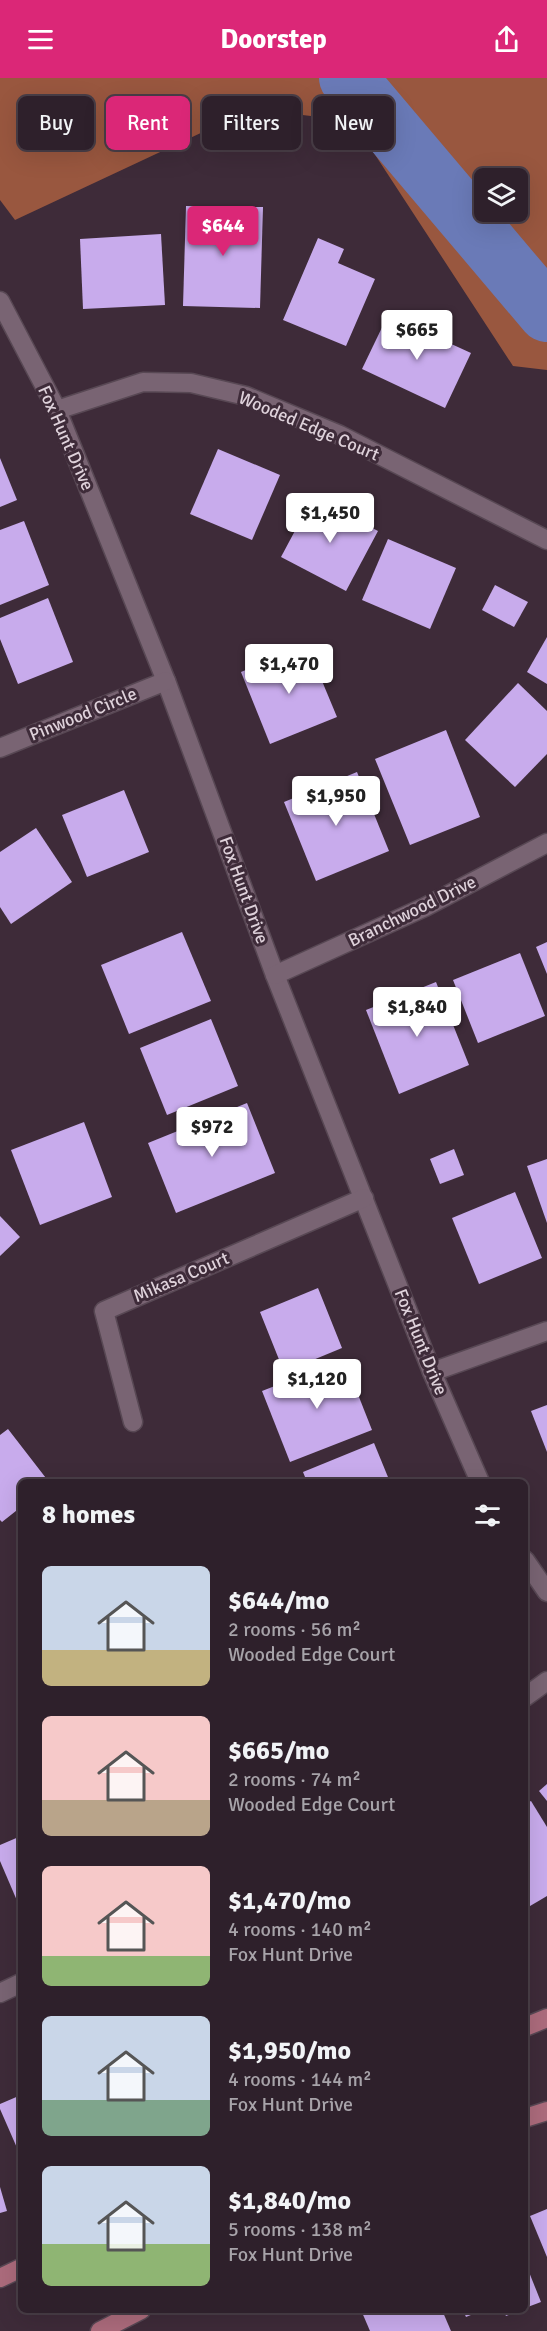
<!DOCTYPE html>
<html lang="en">
<head>
<meta charset="utf-8">
<style>
  :root { --surface:#2e202b; --page:#362833; --text:#f1f3f6; --muted:#a7a3a9; --line:#493e47; --accent:#db2777 }
  body { margin:0; font-family:Signika,sans-serif; background:var(--page); color:var(--text); height:100vh; display:flex; flex-direction:column; font-size:22px; white-space:nowrap }
  * { box-sizing:border-box; margin:0 }
  p { font-size:20px; color:var(--muted) }
  .icon { flex:none; width:33px; height:33px; fill:none; stroke:currentColor; stroke-width:2; stroke-linecap:round; stroke-linejoin:round }
  .map { position:relative; flex:1; overflow:hidden }
  .details { position:absolute; left:18px; top:1401px; width:510px; height:834px; display:flex; flex-direction:column; background:var(--surface); border-radius:9px; box-shadow:0 6px 24px #0002,0 0 0 2px var(--line) }
  .details>* { flex:none }
  .top-card { position:absolute; left:18px; top:18px; width:512px; height:54px; display:flex; gap:12px }
  .fabs { position:absolute; left:474px; top:90px; display:grid; gap:12px }
  .fabs a { display:grid; place-items:center; width:54px; height:54px; border-radius:9px; background:var(--surface); box-shadow:0 6px 24px #0002,0 0 0 2px var(--line); font-size:30px }
  .price { position:absolute; translate:-50% -51px; padding:0 14px; border-radius:6px; background:#fff; color:#222; font-size:20px; line-height:39px; filter:drop-shadow(0 2px 3px #0008) }
  .price::after { content:''; position:absolute; left:50%; top:36px; width:18px; height:14px; margin-left:-9px; background:inherit; clip-path:polygon(0 0,100% 0,50% 100%) }
  .price.current { background:var(--accent); color:#fff }
  ul { padding:0; list-style:none }
  li { display:flex; align-items:center; gap:18px; height:150px; padding:0 24px }
  li span { display:grid; place-items:center; flex:none; width:168px; height:120px; border-radius:9px; color:#555 }
  li>.icon { margin-inline-start:auto }
  span .icon { width:72px; height:72px; fill:#fffc; stroke-width:1 }
  li b { font-size:26px }
  h2 { display:flex; justify-content:space-between; align-items:center; height:72px; padding:0 24px; font-size:26px }
  .chip { padding:0 21px; border-radius:9px; background:var(--surface); box-shadow:0 6px 24px #0002,0 0 0 2px var(--line); font-size:21px; line-height:54px }
  .chip.current { background:var(--accent); color:#fff }
  header { display:flex; justify-content:space-between; align-items:center; height:78px; padding:0 24px; background:var(--accent); color:#fff; font-size:27px; font-weight:700 }
  .map>svg:first-child { display:block }
</style>
</head>
<body>
<header><svg class="icon" aria-label="menu" viewBox="0 0 24 24"><path d="M4 6h16M4 12h16M4 18h16"/></svg>Doorstep<svg class="icon" aria-label="share" viewBox="0 0 24 24"><path d="M12 15V3M7 8l5-5 5 5M5 13v7h14v-7"/></svg></header>
<div class="map">
<svg width="547" height="2253" viewBox="0 0 547 2253">
  <rect width="100%" height="100%" fill="#3e2b39"/>
  <path fill="#99573f" fill-rule="evenodd" d="M 0,0 L 547,0 L 547,292 L 513,288 L 353,43 L 252,31 L 15,142 L 0,122 ZM 484,100 L 518,100 L 518,134 L 484,134 Z"/>
  <g fill="none" stroke-linecap="round" stroke-linejoin="round">
    <polyline stroke="#6a7ab7" stroke-width="58" points="348,0 547,235"/>
  </g>
  <g fill="#c8abec">
    <polygon points="186,128 263,129 260,230 183,228"/>
    <polygon points="161,156 165,227 83,231 80,161"/>
    <polygon points="318,160 344,171 338,185 375,201 346,268 283,242"/>
    <polygon points="388,237 471,275 445,330 362,291"/>
    <polygon points="218,371 280,397 252,462 190,436"/>
    <polygon points="0,380 17,422 0,429"/>
    <polygon points="313,419 378,453 346,513 281,479"/>
    <polygon points="24,443 49,507 0,527 0,452"/>
    <polygon points="388,461 456,490 430,551 362,522"/>
    <polygon points="495,507 528,524 514,549 482,532"/>
    <polygon points="48,520 73,584 18,606 0,561 0,540"/>
    <polygon points="547,559 547,606 527,594"/>
    <polygon points="307,567 337,639 270,666 241,594"/>
    <polygon points="518,605 547,633 547,676 515,709 465,662"/>
    <polygon points="446,652 480,739 410,767 375,681"/>
    <polygon points="357,694 389,773 316,803 284,724"/>
    <polygon points="124,712 149,774 87,799 62,737"/>
    <polygon points="36,750 72,804 11,846 0,829 0,774"/>
    <polygon points="182,854 211,923 129,956 101,887"/>
    <polygon points="547,864 547,896 536,869"/>
    <polygon points="520,875 545,938 478,965 453,902"/>
    <polygon points="436,904 469,987 399,1016 366,932"/>
    <polygon points="211,941 238,1008 167,1037 140,970"/>
    <polygon points="247,1025 275,1095 176,1135 148,1065"/>
    <polygon points="84,1044 112,1119 40,1147 11,1072"/>
    <polygon points="454,1071 464,1097 440,1106 430,1081"/>
    <polygon points="547,1081 547,1145 527,1088"/>
    <polygon points="515,1114 542,1180 479,1206 452,1140"/>
    <polygon points="0,1138 20,1159 0,1178"/>
    <polygon points="318,1210 342,1270 284,1294 260,1234"/>
    <polygon points="344,1281 372,1352 290,1384 262,1313"/>
    <polygon points="547,1327 547,1374 531,1333"/>
    <polygon points="8,1351 49,1404 21,1404 21,1429 2,1444 0,1442 0,1357"/>
    <polygon points="374,1365 390,1404 307,1404 303,1394"/>
    <polygon points="547,1706 547,1723 539,1713"/>
    <polygon points="531,1723 547,1749 547,1818 525,1831 525,1726"/>
    <polygon points="21,1758 21,1832 0,1783 0,1767"/>
    <polygon points="21,2017 21,2079 0,2031 0,2026"/>
    <polygon points="0,2109 7,2133 0,2135"/>
    <polygon points="547,2131 547,2179 530,2138"/>
    <polygon points="525,2184 541,2224 525,2230"/>
    <polygon points="361,2232 442,2232 451,2253 370,2253"/>
    <polygon points="463,2232 483,2232 466,2239"/>
    <polygon points="503,2232 521,2232 506,2238"/>
  </g>
  <g fill="none" stroke-linecap="round" stroke-linejoin="round">
    <defs>
      <g id="minor">
        <polyline points="0,223 57,332 166,603 275,897 432,1294 480,1404"/>
        <polyline points="57,332 143,304 191,305 246,318 340,357 547,462"/>
        <polyline points="0,670 166,603"/>
        <polyline points="275,897 425,829 547,765"/>
        <polyline points="432,1294 547,1253"/>
        <polyline points="133,1344 104,1233 364,1120"/>
        <polyline points="525,1482 547,1514"/>
        <polyline points="525,1619 547,1603"/>
        <polyline points="0,1915 21,1905"/>
      </g>
      <g id="major">
        <polyline points="525,1949 547,1940"/>
        <polyline points="525,2040 547,2033"/>
        <polyline points="0,2200 21,2190"/>
        <polyline points="100,2253 141,2232"/>
      </g>
    </defs>
    <use href="#minor" stroke="#584854" stroke-width="21"/>
    <use href="#major" stroke="#584854" stroke-width="21"/>
    <use href="#minor" stroke="#796473" stroke-width="18"/>
    <use href="#major" stroke="#ac6b7c" stroke-width="18"/>
  </g>
  <g text-anchor="middle" dominant-baseline="central" stroke-width="6" stroke-linejoin="round" paint-order="stroke">
    <g font-size="18" fill="#ded1da" stroke="#3e2b39">
      <text transform="translate(309 348) rotate(23)">Wooded Edge Court</text>
      <text transform="translate(66 360) rotate(66)">Fox Hunt Drive</text>
      <text transform="translate(83 636) rotate(-22)">Pinwood Circle</text>
      <text transform="translate(244 812) rotate(70)">Fox Hunt Drive</text>
      <text transform="translate(412 833) rotate(-26)">Branchwood Drive</text>
      <text transform="translate(181 1199) rotate(-23)">Mikasa Court</text>
      <text transform="translate(421 1264) rotate(68)">Fox Hunt Drive</text>
    </g>
  </g>
</svg>
<div class="fabs">
<a><svg class="icon" aria-label="layers" viewBox="0 0 24 24"><path d="M12 4l9 5-9 5-9-5zM3 14l9 5 9-5"/></svg></a>
</div>
<b class="price current" style="left:223px;top:179px">$644</b>
<b class="price" style="left:417px;top:283px">$665</b>
<b class="price" style="left:330px;top:466px">$1,450</b>
<b class="price" style="left:289px;top:617px">$1,470</b>
<b class="price" style="left:336px;top:749px">$1,950</b>
<b class="price" style="left:417px;top:960px">$1,840</b>
<b class="price" style="left:212px;top:1080px">$972</b>
<b class="price" style="left:317px;top:1332px">$1,120</b>
<div class="top-card">
<a class="chip">Buy</a>
<a class="chip current">Rent</a>
<a class="chip">Filters</a>
<a class="chip">New</a>
</div>
<section class="details">
<h2>8 homes<svg class="icon" aria-label="filters" viewBox="0 0 24 24"><path d="M4 7h16M4 17h16"/><circle cx="9" cy="7" r="2"/><circle cx="15" cy="17" r="2"/></svg></h2>
<ul>
<li><span style="background:linear-gradient(#c9d6e8 70%,#c2b280 0)"><svg class="icon" aria-label="home" viewBox="0 0 24 24"><path d="M3 11l9-7 9 7M6 9v11h12V9"/></svg></span><div><b>$644/mo</b><p>2 rooms · 56 m²</p><p>Wooded Edge Court</p></div></li>
<li><span style="background:linear-gradient(#f6c9c9 70%,#b9a48a 0)"><svg class="icon" aria-label="home" viewBox="0 0 24 24"><path d="M3 11l9-7 9 7M6 9v11h12V9"/></svg></span><div><b>$665/mo</b><p>2 rooms · 74 m²</p><p>Wooded Edge Court</p></div></li>
<li><span style="background:linear-gradient(#f6c9c9 75%,#8fb573 0)"><svg class="icon" aria-label="home" viewBox="0 0 24 24"><path d="M3 11l9-7 9 7M6 9v11h12V9"/></svg></span><div><b>$1,470/mo</b><p>4 rooms · 140 m²</p><p>Fox Hunt Drive</p></div></li>
<li><span style="background:linear-gradient(#c9d6e8 70%,#7fa58c 0)"><svg class="icon" aria-label="home" viewBox="0 0 24 24"><path d="M3 11l9-7 9 7M6 9v11h12V9"/></svg></span><div><b>$1,950/mo</b><p>4 rooms · 144 m²</p><p>Fox Hunt Drive</p></div></li>
<li><span style="background:linear-gradient(#c9d6e8 65%,#8fb573 0)"><svg class="icon" aria-label="home" viewBox="0 0 24 24"><path d="M3 11l9-7 9 7M6 9v11h12V9"/></svg></span><div><b>$1,840/mo</b><p>5 rooms · 138 m²</p><p>Fox Hunt Drive</p></div></li>
</ul>
</section>
</div>
</body>
</html>
